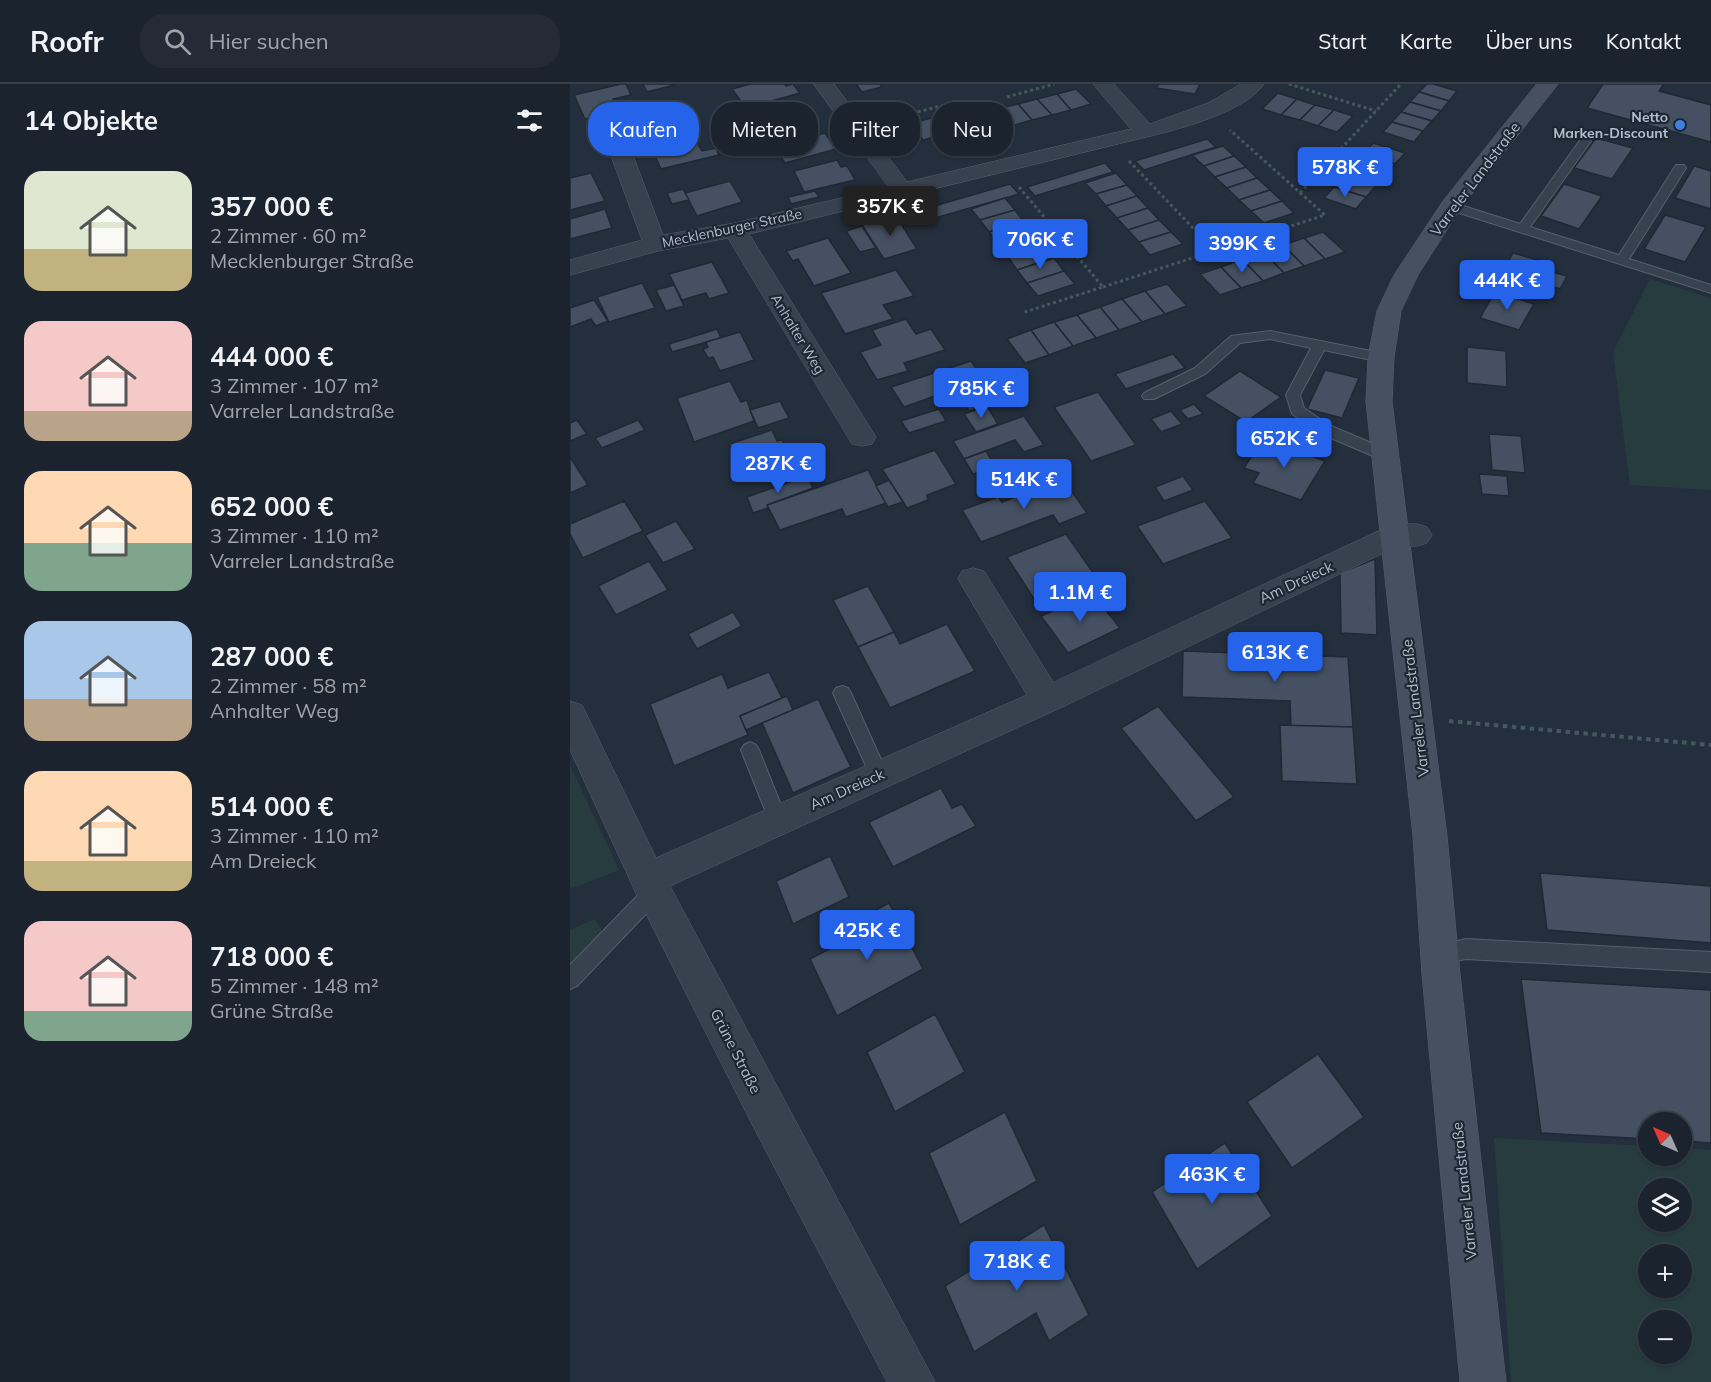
<!DOCTYPE html>
<html lang="de">
<head>
<meta charset="utf-8">
<style>
  :root { --surface:#1b232e; --page:#242b36; --text:#f1f3f6; --muted:#a0a4aa; --line:#39404a; --accent:#2563eb }
  body { margin:0; font-family:Mulish,sans-serif; background:var(--page); color:var(--text); height:100vh; display:flex; flex-direction:column; font-size:22px; white-space:nowrap }
  * { box-sizing:border-box; margin:0 }
  p { font-size:20px; color:var(--muted) }
  .icon { flex:none; width:33px; height:33px; fill:none; stroke:currentColor; stroke-width:2; stroke-linecap:round; stroke-linejoin:round }
  .map { position:relative; flex:1; overflow:hidden }
  .drawer { display:flex; flex-direction:column; background:var(--surface); width:570px }
  .drawer>* { flex:none }
  .top-card { position:absolute; left:18px; top:18px; width:570px; height:54px; display:flex; gap:12px }
  .needle { width:39px; rotate:315deg }
  .fabs { position:absolute; left:1068px; top:1028px; display:grid; gap:12px }
  .fabs a { display:grid; place-items:center; width:54px; height:54px; border-radius:50%; background:var(--surface); box-shadow:0 2px 4px #0004,0 0 0 2px var(--line); font-size:30px }
  .price { position:absolute; translate:-50% -51px; padding:0 14px; border-radius:6px; background:var(--accent); color:#fff; font-size:20px; line-height:39px; filter:drop-shadow(0 2px 3px #0008) }
  .price::after { content:''; position:absolute; left:50%; top:36px; width:18px; height:14px; margin-left:-9px; background:inherit; clip-path:polygon(0 0,100% 0,50% 100%) }
  .price.selected { background:#222; color:#fff }
  ul { padding:0; list-style:none }
  li { display:flex; align-items:center; gap:18px; height:150px; padding:0 24px }
  li span { display:grid; place-items:center; flex:none; width:168px; height:120px; border-radius:18px; color:#555 }
  li>.icon { margin-inline-start:auto }
  span .icon { width:72px; height:72px; fill:#fffc; stroke-width:1 }
  li b { font-size:26px }
  h2 { display:flex; justify-content:space-between; align-items:center; height:72px; padding:0 24px; font-size:26px }
  .tag { padding:0 21px; border-radius:24px; background:var(--surface); box-shadow:0 2px 4px #0004,0 0 0 2px var(--line); font-size:21px; line-height:54px }
  .tag.selected { background:var(--accent); color:#fff }
  header { display:flex; align-items:center; gap:36px; box-sizing:border-box; height:84px; padding:0 30px; background:var(--surface); border-bottom:2px solid var(--line) }
  header strong { font-size:28px }
  nav { display:flex; gap:33px; margin-inline-start:auto; font-size:21px }
  .search { width:420px; height:54px; background:var(--page); display:flex; align-items:center; gap:15px; box-sizing:border-box; padding:0 21px; border-radius:24px; color:var(--muted); font-size:22px }
  main { display:flex; flex:1; min-height:0 }
  .map>svg:first-child { display:block }
</style>
</head>
<body>
<header>
<strong>Roofr</strong>
<div class="search"><svg class="icon" aria-label="search" viewBox="0 0 24 24"><circle cx="10" cy="10" r="6"/><path d="M15 15l6 6"/></svg>Hier suchen</div>
<nav><a>Start</a><a>Karte</a><a>Über uns</a><a>Kontakt</a></nav>
</header>
<main>
<section class="drawer">
<h2>14 Objekte<svg class="icon" aria-label="filters" viewBox="0 0 24 24"><path d="M4 7h16M4 17h16"/><circle cx="9" cy="7" r="2"/><circle cx="15" cy="17" r="2"/></svg></h2>
<ul>
<li><span style="background:linear-gradient(#dfe7d0 65%,#c2b280 0)"><svg class="icon" aria-label="home" viewBox="0 0 24 24"><path d="M3 11l9-7 9 7M6 9v11h12V9"/></svg></span><div><b>357 000 €</b><p>2 Zimmer · 60 m²</p><p>Mecklenburger Straße</p></div></li>
<li><span style="background:linear-gradient(#f6c9c9 75%,#b9a48a 0)"><svg class="icon" aria-label="home" viewBox="0 0 24 24"><path d="M3 11l9-7 9 7M6 9v11h12V9"/></svg></span><div><b>444 000 €</b><p>3 Zimmer · 107 m²</p><p>Varreler Landstraße</p></div></li>
<li><span style="background:linear-gradient(#ffd9b3 60%,#7fa58c 0)"><svg class="icon" aria-label="home" viewBox="0 0 24 24"><path d="M3 11l9-7 9 7M6 9v11h12V9"/></svg></span><div><b>652 000 €</b><p>3 Zimmer · 110 m²</p><p>Varreler Landstraße</p></div></li>
<li><span style="background:linear-gradient(#a9c7e8 65%,#b9a48a 0)"><svg class="icon" aria-label="home" viewBox="0 0 24 24"><path d="M3 11l9-7 9 7M6 9v11h12V9"/></svg></span><div><b>287 000 €</b><p>2 Zimmer · 58 m²</p><p>Anhalter Weg</p></div></li>
<li><span style="background:linear-gradient(#ffd9b3 75%,#c2b280 0)"><svg class="icon" aria-label="home" viewBox="0 0 24 24"><path d="M3 11l9-7 9 7M6 9v11h12V9"/></svg></span><div><b>514 000 €</b><p>3 Zimmer · 110 m²</p><p>Am Dreieck</p></div></li>
<li><span style="background:linear-gradient(#f6c9c9 75%,#7fa58c 0)"><svg class="icon" aria-label="home" viewBox="0 0 24 24"><path d="M3 11l9-7 9 7M6 9v11h12V9"/></svg></span><div><b>718 000 €</b><p>5 Zimmer · 148 m²</p><p>Grüne Straße</p></div></li>
</ul>
</section>
<div class="map">
<svg width="1141" height="1298" viewBox="0 0 1141 1298">
  <rect width="100%" height="100%" fill="#242f3e"/>
  <g fill="#263c3f" fill-rule="evenodd">
    <polygon points="1080,195 1141,214 1141,406 1060,401 1043,268"/>
    <polygon points="0,681 49,786 0,805"/>
    <polygon points="25,835 33,848 0,883 0,846"/>
    <path d="M 924,1054 L 1078,1062 L 1078,1071 L 1112,1071 L 1112,1064 L 1141,1066 L 1141,1298 L 941,1298 ZM 1078,1104 L 1112,1104 L 1112,1137 L 1078,1137 ZM 1078,1170 L 1112,1170 L 1112,1203 L 1078,1203 ZM 1078,1236 L 1112,1236 L 1112,1269 L 1078,1269 Z"/>
  </g>
  <g fill="#455162" stroke="#1f2835" stroke-width="1.5">
    <polygon points="51,0 56,0 61,11 43,15 49,27 15,35 4,11"/>
    <polygon points="73,0 108,0 77,8"/>
    <polygon points="180,0 214,0 216,2 223,0 230,9 176,24 162,5"/>
    <polygon points="286,0 310,0 312,3 292,8"/>
    <polygon points="589,0 630,0 625,10 586,4"/>
    <polygon points="857,0 863,0 887,7 879,17 849,8"/>
    <polygon points="1033,0 1094,0 1089,7 1141,21 1141,58 1017,24"/>
    <polygon points="506,5 521,20 501,26 487,10"/>
    <polygon points="849,8 879,17 871,27 840,18"/>
    <polygon points="708,9 727,15 711,31 692,25"/>
    <polygon points="487,10 501,26 482,31 467,15"/>
    <polygon points="467,15 482,31 462,36 448,20"/>
    <polygon points="727,15 745,21 730,36 711,31"/>
    <polygon points="234,17 247,36 202,47 190,28"/>
    <polygon points="840,18 871,27 862,37 831,28"/>
    <polygon points="448,20 462,36 441,42 428,25"/>
    <polygon points="745,21 764,26 748,42 730,36"/>
    <polygon points="401,23 415,39 394,45 381,29"/>
    <polygon points="119,24 126,39 102,45 104,49 85,53 77,34"/>
    <polygon points="764,26 783,32 767,48 748,42"/>
    <polygon points="831,28 862,37 853,47 822,38"/>
    <polygon points="381,29 394,45 374,50 361,34"/>
    <polygon points="361,34 374,50 353,56 340,40"/>
    <polygon points="822,38 853,47 844,58 813,48"/>
    <polygon points="340,40 353,56 332,62 319,45"/>
    <polygon points="255,49 266,65 215,79 204,62"/>
    <polygon points="1026,54 1063,64 1042,95 1004,84"/>
    <polygon points="125,55 132,67 146,64 149,71 91,85 82,65"/>
    <polygon points="637,55 646,63 574,86 565,77"/>
    <polygon points="803,59 835,69 825,80 794,70"/>
    <polygon points="653,62 664,72 634,82 622,71"/>
    <polygon points="794,70 825,80 816,91 784,81"/>
    <polygon points="664,72 676,83 645,93 634,82"/>
    <polygon points="267,76 271,83 277,82 285,96 234,108 224,87"/>
    <polygon points="535,79 543,88 465,112 457,103"/>
    <polygon points="784,81 816,91 806,102 774,92"/>
    <polygon points="1124,82 1141,87 1141,125 1105,114"/>
    <polygon points="676,83 687,94 657,104 645,93"/>
    <polygon points="21,89 35,117 0,126 0,94"/>
    <polygon points="546,89 557,101 526,110 515,99"/>
    <polygon points="774,92 806,102 796,113 764,103"/>
    <polygon points="687,94 700,106 669,116 657,104"/>
    <polygon points="160,97 172,118 127,132 115,109"/>
    <polygon points="440,100 449,110 344,140 337,130"/>
    <polygon points="994,100 1032,112 1009,145 971,132"/>
    <polygon points="557,101 567,112 536,122 526,110"/>
    <polygon points="764,103 796,113 786,125 754,114"/>
    <polygon points="113,105 119,116 102,120 97,109"/>
    <polygon points="700,106 712,117 681,127 669,116"/>
    <polygon points="245,107 249,113 221,120 218,113"/>
    <polygon points="567,112 578,124 547,134 536,122"/>
    <polygon points="435,114 445,126 410,136 401,125"/>
    <polygon points="712,117 724,129 694,139 681,127"/>
    <polygon points="578,124 589,136 558,146 547,134"/>
    <polygon points="35,125 42,144 0,155 0,135"/>
    <polygon points="445,126 454,138 419,148 410,136"/>
    <polygon points="1095,131 1136,143 1115,178 1074,165"/>
    <polygon points="326,132 347,165 314,175 292,141"/>
    <polygon points="589,136 601,148 569,158 558,146"/>
    <polygon points="454,138 464,150 428,160 419,148"/>
    <polygon points="292,142 306,164 290,168 276,147"/>
    <polygon points="601,148 613,160 580,171 569,158"/>
    <polygon points="753,148 775,168 755,175 734,154"/>
    <polygon points="464,150 474,162 438,173 428,160"/>
    <polygon points="258,154 281,189 244,202 228,175 223,177 216,167"/>
    <polygon points="734,154 755,175 734,182 713,161"/>
    <polygon points="713,161 734,182 714,189 693,168"/>
    <polygon points="474,162 484,174 447,186 438,173"/>
    <polygon points="693,168 714,189 693,197 672,175"/>
    <polygon points="943,169 982,180 979,187 997,192 990,205 972,199 968,207 928,195"/>
    <polygon points="484,174 494,187 457,199 447,186"/>
    <polygon points="672,175 693,197 671,204 651,183"/>
    <polygon points="142,178 159,209 139,215 136,209 112,216 99,190"/>
    <polygon points="651,183 671,204 650,211 630,190"/>
    <polygon points="326,186 344,212 313,221 323,235 275,250 251,209"/>
    <polygon points="494,187 505,200 468,212 457,199"/>
    <polygon points="72,199 85,224 39,238 27,213"/>
    <polygon points="597,200 617,222 595,230 575,207"/>
    <polygon points="104,201 114,222 96,227 86,206"/>
    <polygon points="575,207 595,230 572,238 552,215"/>
    <polygon points="925,208 964,220 949,246 910,234"/>
    <polygon points="552,215 572,238 549,246 530,223"/>
    <polygon points="24,216 38,237 26,242 21,235 0,243 0,224"/>
    <polygon points="530,223 549,246 526,254 507,231"/>
    <polygon points="507,231 526,254 503,262 484,238"/>
    <polygon points="336,235 346,250 361,245 375,266 334,279 338,287 307,296 290,268 311,261 302,246"/>
    <polygon points="484,238 503,262 479,271 461,246"/>
    <polygon points="147,245 151,254 102,268 99,260"/>
    <polygon points="461,246 479,271 455,279 437,255"/>
    <polygon points="170,248 184,276 150,287 143,273 138,274 133,265 138,263 136,258"/>
    <polygon points="897,263 936,267 937,303 897,299"/>
    <polygon points="603,270 615,284 556,305 545,290"/>
    <polygon points="401,277 427,318 399,327 385,305 334,323 321,303"/>
    <polygon points="755,286 789,294 772,334 737,325"/>
    <polygon points="670,287 711,313 676,338 634,312"/>
    <polygon points="160,297 171,318 177,316 184,337 124,358 107,314"/>
    <polygon points="528,308 566,361 521,377 484,323"/>
    <polygon points="210,317 219,334 188,344 180,326"/>
    <polygon points="624,320 633,330 618,335 610,326"/>
    <polygon points="417,322 428,340 406,348 394,330"/>
    <polygon points="369,325 376,337 339,349 331,337"/>
    <polygon points="601,327 612,340 591,348 581,335"/>
    <polygon points="454,332 474,361 454,368 445,356 394,375 383,357"/>
    <polygon points="7,336 17,350 0,357 0,339"/>
    <polygon points="68,336 75,346 32,364 25,354"/>
    <polygon points="202,346 207,357 212,356 225,381 177,397 159,360"/>
    <polygon points="919,350 951,352 955,389 922,386"/>
    <polygon points="693,355 755,377 731,416 683,399 689,389 674,384"/>
    <polygon points="365,366 386,400 357,411 358,416 337,424 312,385"/>
    <polygon points="416,367 426,383 403,390 394,375"/>
    <polygon points="0,373 18,401 0,409"/>
    <polygon points="298,386 316,419 276,433 272,425 210,446 197,421"/>
    <polygon points="909,390 937,392 939,412 912,410"/>
    <polygon points="237,392 243,404 197,421 198,424 183,429 177,413"/>
    <polygon points="613,392 623,406 594,417 585,403"/>
    <polygon points="493,395 517,429 489,440 483,431 411,458 392,426 428,413 432,418"/>
    <polygon points="319,396 333,418 318,423 306,402"/>
    <polygon points="54,417 73,447 13,474 0,450 0,440"/>
    <polygon points="635,417 662,454 593,480 567,442"/>
    <polygon points="106,437 125,465 93,479 75,451"/>
    <polygon points="496,450 524,490 464,515 437,473"/>
    <polygon points="805,475 807,551 771,549 770,489"/>
    <polygon points="79,477 98,506 46,531 28,502"/>
    <polygon points="298,502 324,548 288,563 263,516"/>
    <polygon points="522,509 550,544 498,569 471,532"/>
    <polygon points="163,528 172,542 127,565 118,550"/>
    <polygon points="377,540 405,587 320,624 288,563 324,548 330,560"/>
    <polygon points="613,567 778,573 783,643 721,642 720,617 612,613"/>
    <polygon points="199,588 212,614 170,632 178,651 104,682 80,620 152,590 158,604"/>
    <polygon points="217,612 223,626 176,646 170,632"/>
    <polygon points="248,615 281,683 223,709 192,639"/>
    <polygon points="588,622 664,713 626,737 551,644"/>
    <polygon points="710,641 783,643 787,700 712,697"/>
    <polygon points="371,704 382,724 392,720 406,742 323,783 299,738"/>
    <polygon points="260,772 279,813 223,840 206,797"/>
    <polygon points="970,789 1141,802 1141,859 977,846"/>
    <polygon points="319,819 353,885 267,932 240,875 292,848 286,837"/>
    <polygon points="951,895 1141,906 1141,1059 1112,1057 1112,1038 1078,1038 1078,1055 971,1049"/>
    <polygon points="365,930 395,988 325,1028 297,968"/>
    <polygon points="748,970 794,1033 722,1084 677,1018"/>
    <polygon points="435,1028 467,1097 390,1141 359,1069"/>
    <polygon points="655,1059 702,1132 627,1185 582,1108"/>
    <polygon points="474,1141 519,1231 479,1257 466,1229 404,1268 375,1202"/>
  </g>
  <g fill="none" stroke-linecap="round" stroke-linejoin="round">
    <defs>
      <g id="lane">
        <polygon points="1015,53 1021,57 960,143 1049,171 1106,81 1114,81 1116,84 1059,175 1141,201 1141,209 877,125 875,122 881,118 950,140 1011,55"/>
        <polygon points="700,247 816,270 818,273 816,276 811,278 754,266 730,311 734,324 759,341 820,367 823,371 820,375 810,375 749,349 722,330 716,311 741,264 700,255 670,259 635,290 584,315 574,315 572,312 574,309 625,284 661,252"/>
        <polygon points="272,602 278,604 281,609 318,691 316,697 309,699 302,697 300,691 263,609 266,604"/>
        <polygon points="180,658 186,661 189,666 217,736 215,742 208,744 201,742 199,736 171,666 174,661"/>
        <polygon points="84,799 91,802 94,808 91,814 7,902 0,905 0,881 77,802"/>
        <polygon points="896,855 1141,868 1141,888 896,875 870,880 863,877 860,870 863,863"/>
      </g>
      <g id="street">
        <path d="M 244,0 L 264,0 L 337,98 L 561,45 L 523,0 L 544,0 L 580,40 L 638,19 L 671,0 L 694,0 C 677,25 625,40 597,48 L 179,150 L 306,353 L 302,360 L 292,362 L 282,360 L 158,154 L 88,167 L 0,191 L 0,176 L 72,156 L 30,42 L 33,37 L 41,36 L 49,37 L 52,42 L 93,151 L 165,139 L 318,103 Z"/>
        <polygon points="824,440 847,440 857,443 862,451 857,459 847,462 828,462 488,625 100,802 365,1298 317,1298 184,1044 71,820 0,666 0,617 12,621 86,774 457,611 388,495 392,487 403,484 414,487 483,598"/>
      </g>
      <polygon id="secondary" points="967,0 988,0 890,125 848,191 831,227 824,273 822,318 877,752 890,890 936,1298 890,1298 852,890 843,752 796,318 798,273 807,227 824,191 873,117"/>
    </defs>
    <use href="#lane" stroke="#565f6c" stroke-width="2"/>
    <use href="#street" stroke="#565f6c" stroke-width="1"/>
    <use href="#secondary" stroke="#565f6c" stroke-width="1"/>
    <g stroke="#44595c" stroke-width="3" stroke-dasharray="3 3" stroke-linecap="butt">
      <polyline points="719,0 806,27"/>
      <polyline points="437,13 484,0"/>
      <polyline points="313,37 382,19"/>
      <polyline points="559,77 645,167"/>
      <polyline points="449,103 533,203 452,229"/>
      <polyline points="730,109 831,0"/>
      <polyline points="533,203 755,131 660,46"/>
    </g>
    <polyline stroke="#44595c" stroke-width="4" stroke-dasharray="4.5 4.5" stroke-linecap="butt" points="879,637 1141,661"/>
    <use href="#lane" fill="#38414e" fill-rule="evenodd"/>
    <use href="#street" fill="#38414e" fill-rule="evenodd"/>
    <use href="#secondary" fill="#465061" fill-rule="evenodd"/>
  </g>
  <circle fill="#3f7fe0" stroke="#1d2633" stroke-width="2" cx="1110" cy="41" r="6"/>
  <g text-anchor="middle" dominant-baseline="central" stroke-width="4.5" stroke-linejoin="round" paint-order="stroke">
    <g font-size="14" font-weight="bold" fill="#b4bcc9" stroke="#1d2633" text-anchor="end">
      <text x="1098" y="33">Netto<tspan x="1098" dy="16">Marken-Discount</tspan></text>
    </g>
    <g font-size="14" fill="#b4bcc9" stroke="#1d2633">
      <text transform="translate(162 144) rotate(-12)">Mecklenburger Straße</text>
      <text transform="translate(228 250) rotate(59)">Anhalter Weg</text>
    </g>
    <g font-size="15" fill="#b4bcc9" stroke="#1d2633">
      <text transform="translate(905 95) rotate(-53)">Varreler Landstraße</text>
      <text transform="translate(726 498) rotate(-25)">Am Dreieck</text>
      <text transform="translate(845 624) rotate(-97)">Varreler Landstraße</text>
      <text transform="translate(277 705) rotate(-24)">Am Dreieck</text>
      <text transform="translate(166 967) rotate(63)">Grüne Straße</text>
      <text transform="translate(894 1107) rotate(-96)">Varreler Landstraße</text>
    </g>
  </g>
</svg>
<div class="fabs">
<a><svg class="needle" viewBox="-14 -14 28 28"><path d="M0-13l5 13h-10z" fill="#e53935"/><path d="M0 13l5-13h-10z" fill="#a0a4aa"/></svg></a>
<a><svg class="icon" aria-label="layers" viewBox="0 0 24 24"><path d="M12 4l9 5-9 5-9-5zM3 14l9 5 9-5"/></svg></a>
<a>+</a>
<a>−</a>
</div>
<b class="price" style="left:775px;top:114px">578K €</b>
<b class="price selected" style="left:320px;top:153px">357K €</b>
<b class="price" style="left:470px;top:186px">706K €</b>
<b class="price" style="left:672px;top:190px">399K €</b>
<b class="price" style="left:937px;top:227px">444K €</b>
<b class="price" style="left:411px;top:335px">785K €</b>
<b class="price" style="left:714px;top:385px">652K €</b>
<b class="price" style="left:208px;top:410px">287K €</b>
<b class="price" style="left:454px;top:426px">514K €</b>
<b class="price" style="left:510px;top:539px">1.1M €</b>
<b class="price" style="left:705px;top:599px">613K €</b>
<b class="price" style="left:297px;top:877px">425K €</b>
<b class="price" style="left:642px;top:1121px">463K €</b>
<b class="price" style="left:447px;top:1208px">718K €</b>
<div class="top-card">
<a class="tag selected">Kaufen</a>
<a class="tag">Mieten</a>
<a class="tag">Filter</a>
<a class="tag">Neu</a>
</div>
</div>
</main>
</body>
</html>
